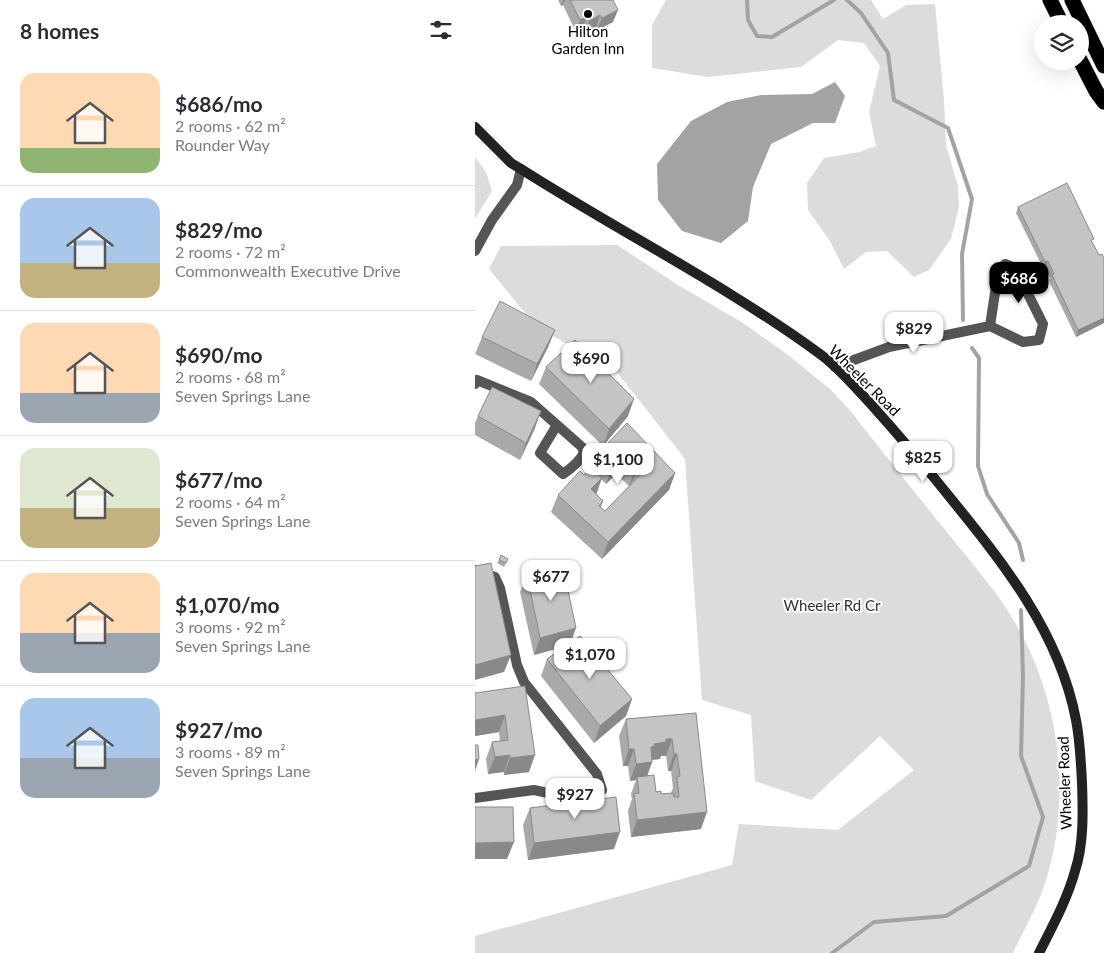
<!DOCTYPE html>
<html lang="en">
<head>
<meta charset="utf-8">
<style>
  :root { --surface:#fff; --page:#f7f7f7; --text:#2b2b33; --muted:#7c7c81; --line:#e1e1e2; --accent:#000 }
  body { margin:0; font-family:Lato,sans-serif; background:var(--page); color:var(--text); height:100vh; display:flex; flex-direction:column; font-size:19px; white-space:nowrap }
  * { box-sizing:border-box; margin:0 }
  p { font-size:16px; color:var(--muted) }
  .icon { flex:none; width:28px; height:28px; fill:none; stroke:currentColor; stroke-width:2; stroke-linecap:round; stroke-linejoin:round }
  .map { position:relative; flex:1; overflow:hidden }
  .details { display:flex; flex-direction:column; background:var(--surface); width:475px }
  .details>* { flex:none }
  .controls { position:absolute; left:559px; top:15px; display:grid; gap:10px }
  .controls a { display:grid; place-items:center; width:55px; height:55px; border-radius:50%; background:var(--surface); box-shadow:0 5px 20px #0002; font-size:25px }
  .price { position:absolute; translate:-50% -42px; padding:0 11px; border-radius:10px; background:#fff; color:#222; font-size:16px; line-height:32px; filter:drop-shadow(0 1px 2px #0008) }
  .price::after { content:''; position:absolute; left:50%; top:30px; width:15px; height:11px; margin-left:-8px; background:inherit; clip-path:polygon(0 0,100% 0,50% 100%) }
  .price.on { background:var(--accent); color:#fff }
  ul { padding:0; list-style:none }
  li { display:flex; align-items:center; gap:15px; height:125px; padding:0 20px }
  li+li { border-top:1px solid var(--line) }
  li span { display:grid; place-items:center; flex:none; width:140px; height:100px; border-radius:15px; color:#555 }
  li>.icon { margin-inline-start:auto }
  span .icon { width:60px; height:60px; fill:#fffc; stroke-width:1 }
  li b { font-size:21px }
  h2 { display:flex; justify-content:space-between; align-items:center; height:60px; padding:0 20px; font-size:21px }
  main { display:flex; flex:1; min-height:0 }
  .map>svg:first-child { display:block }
</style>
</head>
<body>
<main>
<section class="details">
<h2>8 homes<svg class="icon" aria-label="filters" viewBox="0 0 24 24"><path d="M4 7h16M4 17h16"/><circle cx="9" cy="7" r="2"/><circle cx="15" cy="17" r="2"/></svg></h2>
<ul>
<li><span style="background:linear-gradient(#ffd9b3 75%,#8fb573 0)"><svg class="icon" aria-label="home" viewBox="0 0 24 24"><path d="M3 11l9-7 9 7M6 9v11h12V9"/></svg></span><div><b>$686/mo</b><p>2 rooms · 62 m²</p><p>Rounder Way</p></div></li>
<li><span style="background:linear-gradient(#a9c7e8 65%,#c2b280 0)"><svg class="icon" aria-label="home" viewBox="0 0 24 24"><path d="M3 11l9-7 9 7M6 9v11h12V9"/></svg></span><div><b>$829/mo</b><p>2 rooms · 72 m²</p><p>Commonwealth Executive Drive</p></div></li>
<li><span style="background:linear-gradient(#ffd9b3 70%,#9aa5b1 0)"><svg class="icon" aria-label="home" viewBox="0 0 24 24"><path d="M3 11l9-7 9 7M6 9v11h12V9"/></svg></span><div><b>$690/mo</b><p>2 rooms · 68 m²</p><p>Seven Springs Lane</p></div></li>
<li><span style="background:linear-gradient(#dfe7d0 60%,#c2b280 0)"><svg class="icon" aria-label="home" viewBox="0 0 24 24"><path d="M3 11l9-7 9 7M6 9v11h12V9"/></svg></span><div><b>$677/mo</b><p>2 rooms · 64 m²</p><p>Seven Springs Lane</p></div></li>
<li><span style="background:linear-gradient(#ffd9b3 60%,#9aa5b1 0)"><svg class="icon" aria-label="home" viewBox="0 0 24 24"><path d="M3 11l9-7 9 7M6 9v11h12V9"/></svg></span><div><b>$1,070/mo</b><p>3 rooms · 92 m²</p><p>Seven Springs Lane</p></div></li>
<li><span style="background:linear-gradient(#a9c7e8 60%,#9aa5b1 0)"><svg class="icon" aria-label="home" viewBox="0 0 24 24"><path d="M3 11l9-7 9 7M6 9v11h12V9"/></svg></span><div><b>$927/mo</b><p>3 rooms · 89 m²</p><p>Seven Springs Lane</p></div></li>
</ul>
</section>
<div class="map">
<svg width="629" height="953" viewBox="0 0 629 953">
  <rect width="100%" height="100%" fill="#fff"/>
  <g fill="#dcdcdc">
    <polygon points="191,0 396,0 408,19 431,5 460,4 469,100 471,145 483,186 484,207 476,239 454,270 439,277 412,251 391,252 369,269 355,241 333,210 332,183 349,158 384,152 401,146 394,112 405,66 389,43 363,40 326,67 233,77 177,68 177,25"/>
    <polygon points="0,157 11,172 17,191 0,219"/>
    <path d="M 142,245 L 203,285 L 268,323 L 313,355 L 355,389 L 374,409 C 407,451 441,494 475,536 C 493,559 513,581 529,605 C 582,683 599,786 572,877 C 564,904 550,928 538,953 L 0,953 L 0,936 L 257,865 L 264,824 L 363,830 L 439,770 L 405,736 L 336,800 L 280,781 L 276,715 L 227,700 L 210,459 L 139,368 L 62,328 L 14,269 L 26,246 Z"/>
  </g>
  <polygon fill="#a3a3a3" points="360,82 370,96 360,123 338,123 296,144 278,187 273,221 246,243 207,231 183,200 182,164 216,121 252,102 286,95 337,94"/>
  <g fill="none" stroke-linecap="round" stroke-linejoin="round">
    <g stroke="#a3a3a3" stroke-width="4">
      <polyline points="272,0 273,20 282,36 297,37 359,0"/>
      <polyline points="372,0 386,13 413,53 419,100 473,128 497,199 487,254 488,320"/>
      <polyline points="497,348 504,358 503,466 512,494 544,543 548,560"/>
      <polyline points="357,953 399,922 471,916 554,866 568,817 546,756 548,677 546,610"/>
    </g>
    <defs>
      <g id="motorway">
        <polyline points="575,0 587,24"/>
        <polyline points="597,0 629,66"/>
        <polyline points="605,60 621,91 629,102"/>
      </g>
    </defs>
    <use href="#motorway" stroke="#dbdbdb" stroke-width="16"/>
    <g stroke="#555" stroke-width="10">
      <polyline points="0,251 17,220 42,185 46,169"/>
      <polygon points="530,264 540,268 568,324 564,340 548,342 515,326 523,273"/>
      <polyline points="360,367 414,347 515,326"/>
      <path d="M 0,384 L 2,380 L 56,402 L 107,447 L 109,453 C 104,462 97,468 88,474 L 65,453 L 82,425"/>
      <polyline points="0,570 20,577 25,588 42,665 49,682 122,774 127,790 111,798 98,801 82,795 59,790 0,798"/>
    </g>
    <path stroke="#222" stroke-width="10" d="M 0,127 L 36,163 L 46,169 C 145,232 251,285 345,354 C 363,367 379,386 394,402 C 420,431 445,460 469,490 C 525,559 584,630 601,720 C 605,740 606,762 607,783 C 608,811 609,844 600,871 C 592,900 577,927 564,953"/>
    <use href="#motorway" stroke="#000" stroke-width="15"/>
  </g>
  <g fill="#a9a9a9" fill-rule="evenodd">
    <polygon points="83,0 138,0 138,22 122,30 121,28 110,33 108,28 101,32 88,5 86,6"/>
    <polygon points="543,207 618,243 629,323 601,337 574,281 575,278 570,267 568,268 541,213"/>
    <polygon points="80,330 73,347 56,381 0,354 7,337"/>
    <polygon points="71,367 153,416 128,446 64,384"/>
    <polygon points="3,416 60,428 45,460 0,435 0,423"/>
    <path d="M 133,443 L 200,473 L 194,490 L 127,559 L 76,512 L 83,495 L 109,475 L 121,472 ZM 141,474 L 154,486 L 158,481 L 158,482 L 130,511 L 126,508 L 128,501 L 121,494 L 126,479 L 131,484 Z"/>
    <polygon points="33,559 29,567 22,563 24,560"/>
    <polygon points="52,575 95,643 157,699 151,716 119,743 66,676 72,659 91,646 59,655 45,592"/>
    <polygon points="50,686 54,772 29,775 29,772 13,774 11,759 17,742 25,741 24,732 0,736"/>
    <path d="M 221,713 L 226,829 L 156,837 L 153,811 L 157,799 L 156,794 L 161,780 L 155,781 L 153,766 L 148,766 L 144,736 L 151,719 ZM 186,756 L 191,756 L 193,771 L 196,771 L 198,788 L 196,793 L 186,794 L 181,792 L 172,776 L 177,762 L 177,760 L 185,759 Z"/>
    <polygon points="55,808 139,849 53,860 48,825"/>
  </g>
  <g fill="#898989">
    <polygon points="88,0 90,0 88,5 86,6"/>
    <polygon points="143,10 138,22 122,30 127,18"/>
    <polygon points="125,15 121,28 110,33 114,21"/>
    <polygon points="112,16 108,28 101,32 105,20"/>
    <polygon points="573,261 570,267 568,268 570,262"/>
    <polygon points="629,318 629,323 601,337 603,330"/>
    <polygon points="80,330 73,347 56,381 62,364"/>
    <polygon points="159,399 153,416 128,446 134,429"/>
    <polygon points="66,411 60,428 45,460 51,443"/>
    <polygon points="148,457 141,474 131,484 137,467"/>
    <polygon points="164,464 158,481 154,486 160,469"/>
    <polygon points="200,473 194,490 127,559 133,542"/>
    <polygon points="127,478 121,495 116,489"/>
    <polygon points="101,628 95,645 59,655 65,638"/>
    <polygon points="36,655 29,672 0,680 0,665"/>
    <polygon points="157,699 151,716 119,743 125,726"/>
    <polygon points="30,715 24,732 0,736 0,720"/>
    <polygon points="191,739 197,739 191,756 186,756 185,759 175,760 177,762 171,779 162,777 161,780 155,781 161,764 176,747 179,744"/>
    <polygon points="154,749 159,749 153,766 148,766"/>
    <polygon points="199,754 202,754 196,771 193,771"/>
    <polygon points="35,755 29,772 13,774 20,757"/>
    <polygon points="60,755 54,772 29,775 35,758"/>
    <polygon points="4,759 0,771 0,760"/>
    <polygon points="232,812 226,829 156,837 162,820"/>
    <polygon points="145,832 139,849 53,860 59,843"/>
    <polygon points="39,842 32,859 0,859 0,843"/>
  </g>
  <g fill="#c4c4c4" stroke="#898989">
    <polygon points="95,0 138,0 143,10 127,18 125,15 114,21 112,16 105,20"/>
    <polygon points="592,183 619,239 616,240 624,255 627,254 629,258 629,318 603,330 577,275 579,274 573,261 570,262 543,207"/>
    <polygon points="25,301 80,330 62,364 7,337"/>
    <polygon points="100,340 159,399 134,429 71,367"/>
    <polygon points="17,387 66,411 51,443 3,416"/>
    <polygon points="152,423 200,473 133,542 83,495 105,471 109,475 116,468 127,478 116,489 128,501 124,506 130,511 170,470 164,464 160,469 148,457 137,467 127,457 136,447 133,443"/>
    <polygon points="26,555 33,559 31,563 24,560"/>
    <polygon points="16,563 36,655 0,665 0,566"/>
    <polygon points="88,567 101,628 65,638 52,575"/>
    <polygon points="105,636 157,699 125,726 72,659"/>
    <polygon points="50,686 60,755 35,758 35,755 20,757 17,742 33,740 30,715 0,720 0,693"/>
    <polygon points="221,713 232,812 162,820 159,794 164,793 162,777 179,775 181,792 186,791 186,794 198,793 199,797 204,797 202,777 205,776 202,754 199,754 197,739 191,739 191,742 179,744 180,746 176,747 177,762 161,764 159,749 154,749 151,719"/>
    <polygon points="0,745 3,745 4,759 0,760"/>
    <polygon points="141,797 145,832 59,843 55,808"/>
    <polygon points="0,807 38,807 39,842 0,843"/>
  </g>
  <circle fill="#000" stroke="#fff" stroke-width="2" cx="113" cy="14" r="5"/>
  <g text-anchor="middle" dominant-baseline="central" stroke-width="4" stroke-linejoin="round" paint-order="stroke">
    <g font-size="15" fill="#000" stroke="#fff">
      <text x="113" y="31">Hilton<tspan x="113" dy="17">Garden Inn</tspan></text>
    </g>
    <g font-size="15" fill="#000" stroke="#fff">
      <text transform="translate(390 380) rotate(45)">Wheeler Road</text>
      <text transform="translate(589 783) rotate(-92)">Wheeler Road</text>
    </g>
    <g font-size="15" fill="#333" stroke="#fff">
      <text x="357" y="605">Wheeler Rd Cr</text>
    </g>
  </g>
</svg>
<div class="controls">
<a><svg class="icon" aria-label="layers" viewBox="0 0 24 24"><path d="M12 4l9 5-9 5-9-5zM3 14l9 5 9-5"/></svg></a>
</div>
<b class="price on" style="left:544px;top:304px">$686</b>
<b class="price" style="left:439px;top:354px">$829</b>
<b class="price" style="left:116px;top:384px">$690</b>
<b class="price" style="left:448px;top:483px">$825</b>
<b class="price" style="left:143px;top:485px">$1,100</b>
<b class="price" style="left:76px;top:602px">$677</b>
<b class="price" style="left:115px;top:680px">$1,070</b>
<b class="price" style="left:100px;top:820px">$927</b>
</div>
</main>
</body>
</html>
